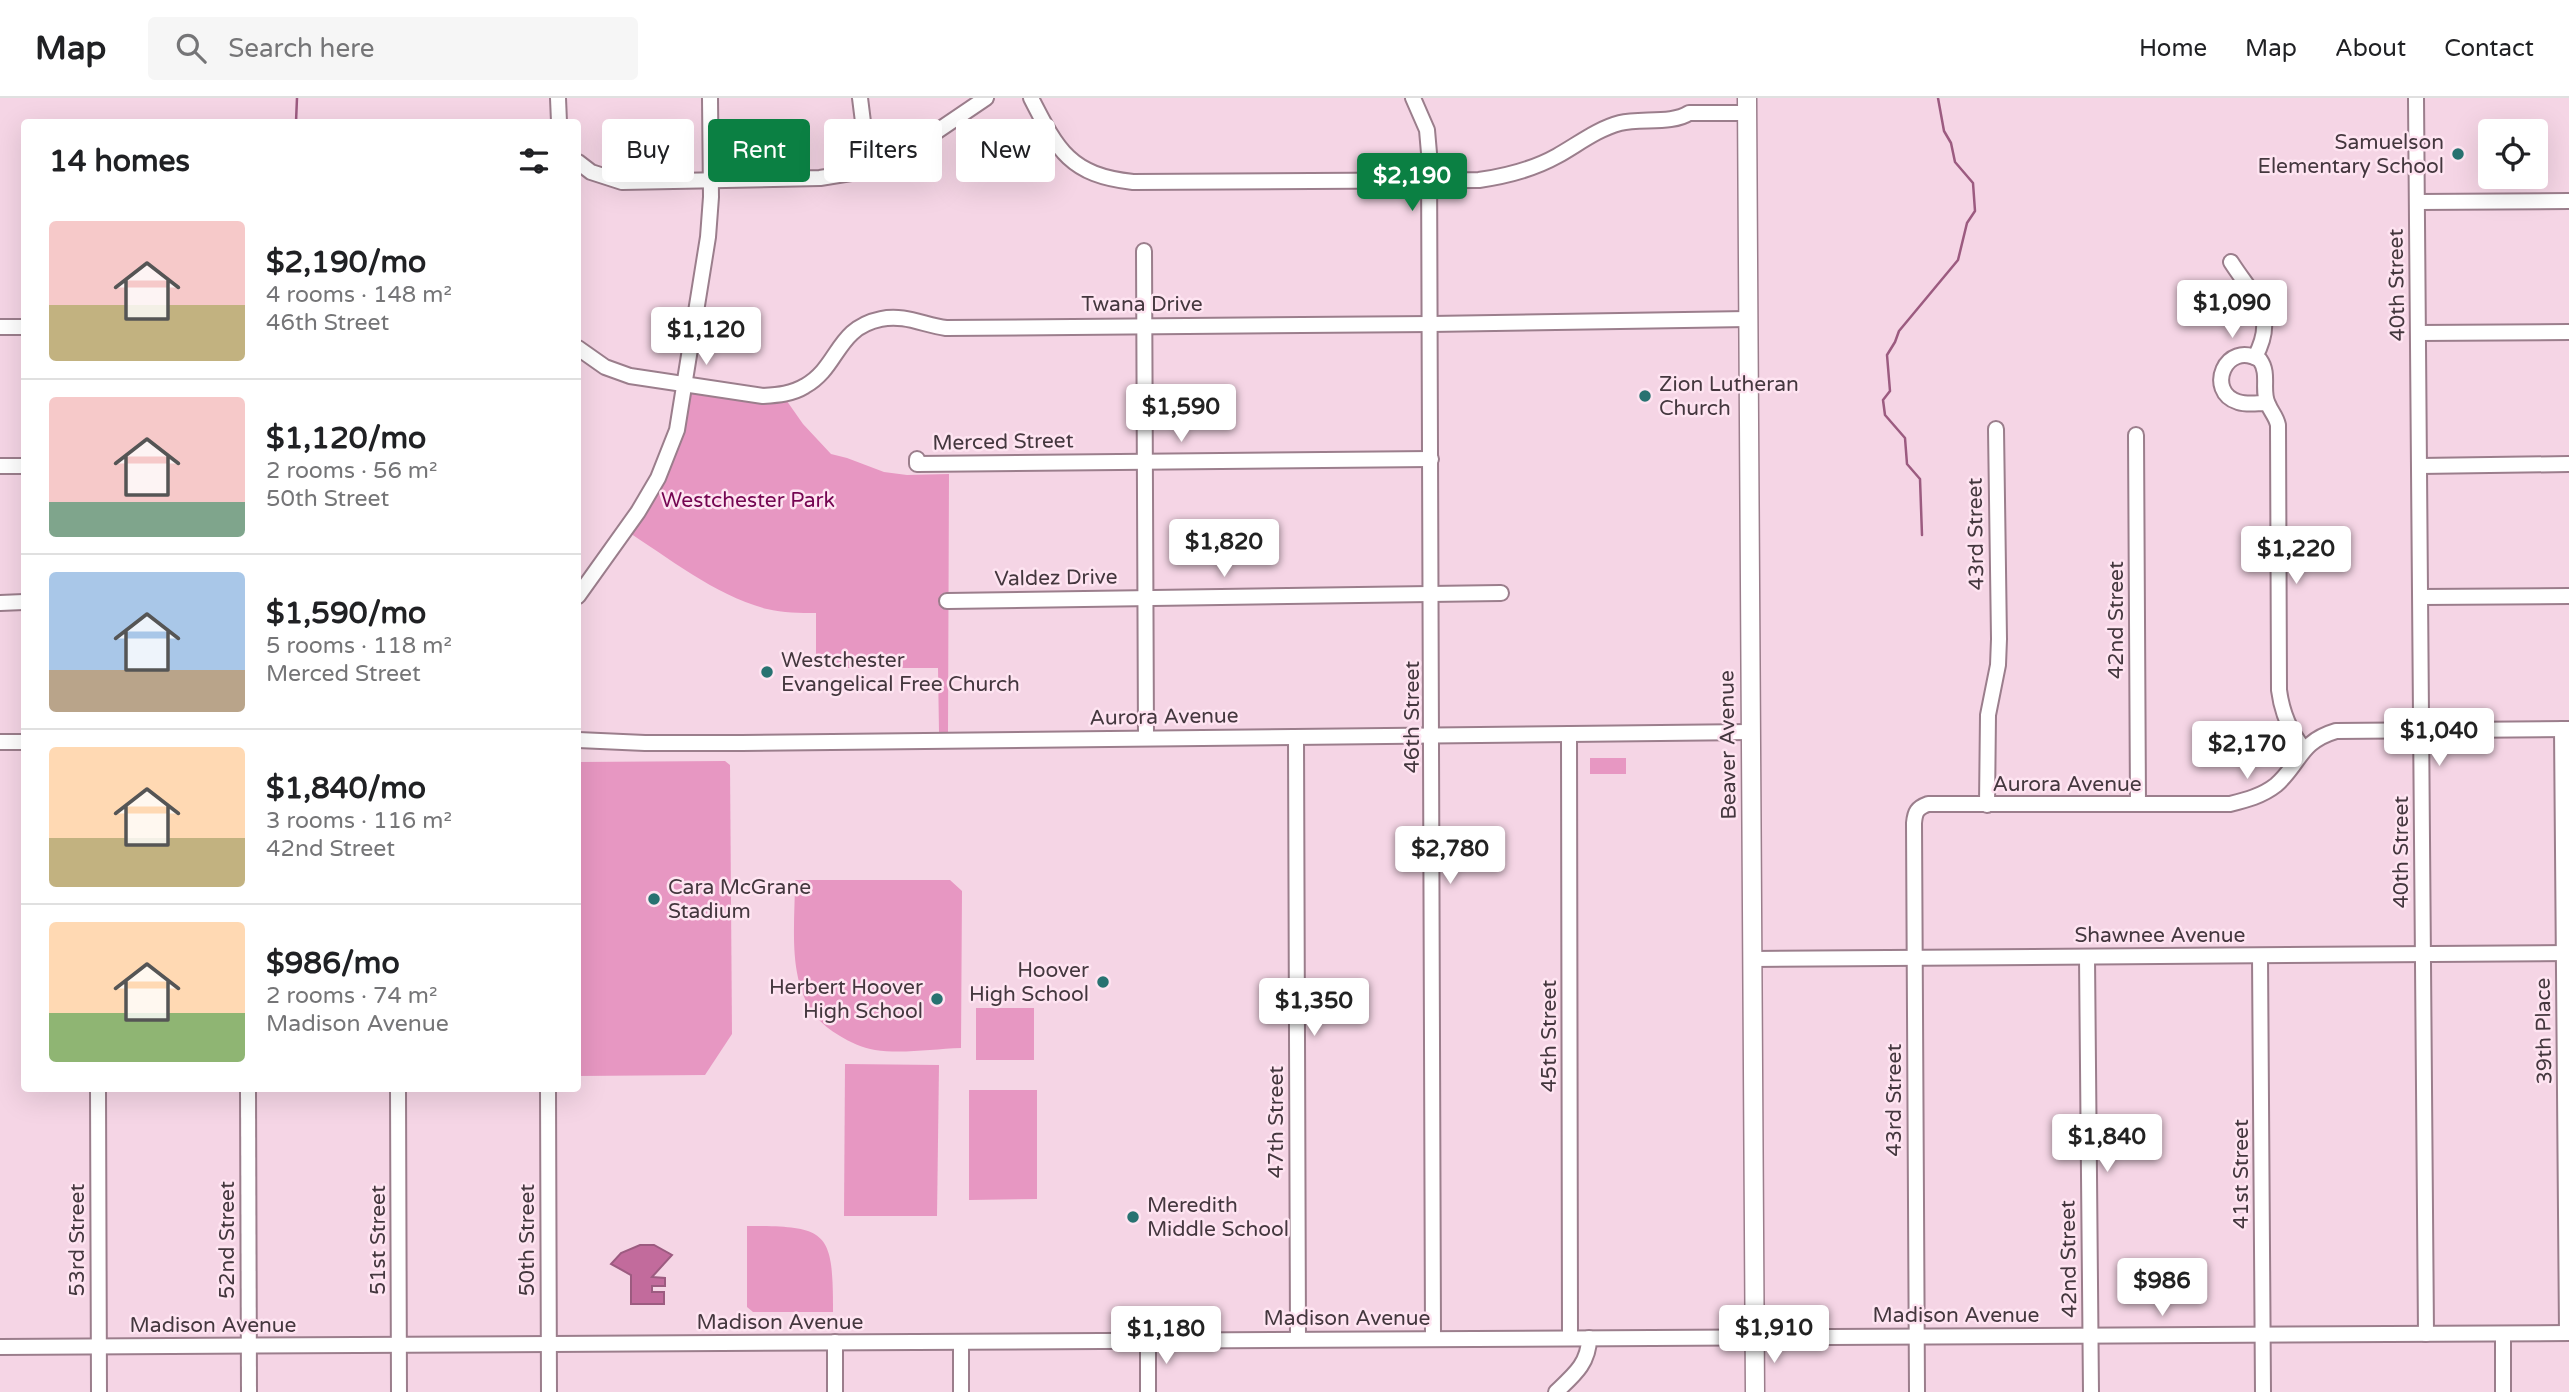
<!DOCTYPE html>
<html lang="en">
<head>
<meta charset="utf-8">
<style>
  :root { --surface:#fff; --page:#f6f6f6; --text:#202124; --muted:#757577; --line:#e0e0e0; --accent:#0b8043 }
  body { margin:0; font-family:"Varela Round",sans-serif; background:var(--page); color:var(--text); height:100vh; display:flex; flex-direction:column; font-size:26px; white-space:nowrap }
  * { box-sizing:border-box; margin:0 }
  p { font-size:23px; color:var(--muted) }
  .icon { flex:none; width:38px; height:38px; fill:none; stroke:currentColor; stroke-width:2; stroke-linecap:round; stroke-linejoin:round }
  .map { position:relative; flex:1; overflow:hidden }
  .panel { position:absolute; left:21px; top:21px; width:560px; height:973px; display:flex; flex-direction:column; background:var(--surface); border-radius:7px; box-shadow:0 7px 28px #0002 }
  .panel>* { flex:none }
  .banner { position:absolute; left:602px; top:21px; width:665px; height:63px; display:flex; gap:14px }
  .fabs { position:absolute; left:2478px; top:21px; display:grid; gap:14px }
  .fabs a { display:grid; place-items:center; width:70px; height:70px; border-radius:7px; background:var(--surface); box-shadow:0 7px 28px #0002; font-size:35px }
  .price { position:absolute; translate:-50% -60px; padding:0 16px; border-radius:7px; background:#fff; color:#222; font-size:23px; line-height:46px; filter:drop-shadow(0 2px 4px #0008) }
  .price::after { content:''; position:absolute; left:50%; top:42px; width:21px; height:16px; margin-left:-10px; background:inherit; clip-path:polygon(0 0,100% 0,50% 100%) }
  .price.on { background:var(--accent); color:#fff }
  ul { padding:0; list-style:none }
  li { display:flex; align-items:center; gap:21px; height:175px; padding:0 28px }
  li+li { border-top:2px solid var(--line) }
  li span { display:grid; place-items:center; flex:none; width:196px; height:140px; border-radius:7px; color:#555 }
  li>.icon { margin-inline-start:auto }
  span .icon { width:84px; height:84px; fill:#fffc; stroke-width:1 }
  li b { font-size:30px }
  h2 { display:flex; justify-content:space-between; align-items:center; height:84px; padding:0 28px; font-size:30px }
  .tag { padding:0 24px; border-radius:7px; background:var(--surface); box-shadow:0 7px 28px #0002; font-size:24px; line-height:63px }
  .tag.on { background:var(--accent); color:#fff }
  header { display:flex; align-items:center; gap:42px; box-sizing:border-box; height:98px; padding:0 35px; background:var(--surface); border-bottom:2px solid var(--line) }
  header strong { font-size:33px }
  nav { display:flex; gap:38px; margin-inline-start:auto; font-size:24px }
  .search { width:490px; height:63px; background:var(--page); display:flex; align-items:center; gap:18px; box-sizing:border-box; padding:0 24px; border-radius:7px; color:var(--muted); font-size:26px }
  .map>svg:first-child { display:block }
</style>
</head>
<body>
<header>
<strong>Map</strong>
<div class="search"><svg class="icon" aria-label="search" viewBox="0 0 24 24"><circle cx="10" cy="10" r="6"/><path d="M15 15l6 6"/></svg>Search here</div>
<nav><a>Home</a><a>Map</a><a>About</a><a>Contact</a></nav>
</header>
<div class="map">
<svg width="2569" height="1294" viewBox="0 0 2569 1294">
  <rect width="100%" height="100%" fill="#f5d5e5"/>
  <g fill="#e797c2">
    <path d="M 685,287 L 782,296 L 803,326 L 831,356 L 847,360 L 884,374 L 907,377 L 949,376 L 948,634 L 939,634 L 938,570 L 816,570 L 816,515 C 800,515 783,515 767,511 C 716,498 669,460 625,432 L 658,380 Z"/>
    <rect x="1590" y="660" width="36" height="16"/>
    <polygon points="725,663 730,667 732,936 705,977 578,978 578,664"/>
    <path d="M 795,782 L 950,782 L 962,793 L 961,950 C 933,951 902,956 875,952 C 862,950 850,944 840,938 C 783,907 795,837 795,782 Z"/>
    <rect x="976" y="910" width="58" height="52"/>
    <polygon points="845,966 939,967 937,1118 844,1118"/>
    <polygon points="969,992 1037,992 1037,1101 969,1102"/>
    <path d="M 747,1128 C 828,1128 833,1133 833,1214 L 753,1214 L 747,1209 Z"/>
  </g>
  <polygon fill="#c26b9c" stroke="#9c5b80" stroke-width="2" points="640,1147 654,1147 672,1157 652,1179 665,1180 665,1188 652,1188 652,1194 664,1194 664,1206 631,1206 631,1177 611,1166 621,1155"/>
  <g fill="none" stroke-linecap="round" stroke-linejoin="round">
    <g stroke="#9c5b80" stroke-width="2.5">
      <polyline points="296,24 297,0"/>
      <polyline points="578,193 578,202"/>
      <polyline points="1922,437 1920,381 1907,366 1905,340 1885,317 1883,302 1890,293 1887,257 1895,244 1899,233 1958,162 1967,125 1975,113 1973,85 1955,64 1951,45 1944,33 1938,0"/>
    </g>
    <defs>
      <g id="minor">
        <polyline points="558,0 559,24"/>
        <polyline points="860,0 863,24 878,61"/>
        <path d="M 1031,0 C 1058,53 1070,77 1133,84 L 1479,82 C 1507,78 1532,72 1557,58 C 1577,47 1597,31 1620,25 C 1640,20 1673,26 1689,15 L 1747,15"/>
        <polyline points="1413,0 1427,32 1429,55 1433,1241"/>
        <polyline points="2416,0 2426,1236"/>
        <polyline points="578,64 591,74 622,84 820,80 851,75 878,61 891,59 924,42 986,0"/>
        <polyline points="2417,104 2569,103"/>
        <polyline points="1144,153 1146,640"/>
        <path d="M 2231,164 C 2254,200 2278,216 2255,259"/>
        <polyline points="0,229 24,229"/>
        <polyline points="2418,235 2569,234"/>
        <path d="M 578,250 L 605,269 L 630,278 L 763,298 C 778,297 792,296 805,288 C 839,269 836,230 881,221 C 904,216 924,227 946,230 L 1431,226 L 1748,221"/>
        <path d="M 2266,305 C 2257,305 2247,307 2238,304 C 2205,294 2225,241 2260,262 C 2270,276 2261,293 2268,306 C 2271,314 2276,318 2278,327 L 2279,592 C 2282,615 2289,633 2304,651"/>
        <polyline points="2136,337 2138,706"/>
        <polyline points="917,361 917,366 1431,361"/>
        <polyline points="0,368 24,368"/>
        <polyline points="2420,368 2569,366"/>
        <polyline points="578,498 638,414 658,380 677,332 708,139 711,99 710,0"/>
        <polyline points="2421,499 2569,498"/>
        <polyline points="947,503 1501,495"/>
        <polyline points="0,505 24,504"/>
        <polyline points="2562,631 2567,1235"/>
        <polyline points="1569,636 1570,1240"/>
        <polyline points="1296,639 1298,1241"/>
        <polyline points="578,642 645,645 742,645 1751,634"/>
        <polyline points="0,644 24,644"/>
        <polyline points="1987,707 1988,617 1998,567 1999,541 1996,331"/>
        <polyline points="2260,858 2263,1294"/>
        <polyline points="2087,859 2091,1294"/>
        <polyline points="1752,861 2569,855"/>
        <polyline points="98,990 99,1294"/>
        <polyline points="248,990 249,1294"/>
        <polyline points="398,990 399,1294"/>
        <polyline points="548,990 549,1294"/>
        <polyline points="2503,1236 2503,1294"/>
        <polyline points="1148,1242 1148,1294"/>
        <polyline points="835,1244 835,1294"/>
        <polyline points="961,1244 961,1294"/>
        <polyline points="0,1249 2569,1235"/>
        <path d="M 1556,1294 C 1574,1277 1589,1265 1589,1240"/>
        <path d="M 1917,1294 L 1914,725 C 1915,714 1917,710 1928,706 L 2230,706 C 2246,702 2262,698 2276,687 C 2301,665 2299,644 2336,633 L 2569,631"/>
      </g>
      <polyline id="major" points="1747,0 1755,1294"/>
    </defs>
    <use href="#minor" stroke="#9b7e8c" stroke-width="18"/>
    <use href="#major" stroke="#9b7e8c" stroke-width="21"/>
    <use href="#minor" stroke="#fff" stroke-width="14"/>
    <use href="#major" stroke="#fff" stroke-width="18"/>
  </g>
  <g fill="#287271" stroke="#fee4f1" stroke-width="2.5">
    <circle cx="2458" cy="56" r="7"/>
    <circle cx="1645" cy="298" r="7"/>
    <circle cx="767" cy="574" r="7"/>
    <circle cx="654" cy="801" r="7"/>
    <circle cx="1103" cy="884" r="7"/>
    <circle cx="937" cy="901" r="7"/>
    <circle cx="1133" cy="1119" r="7"/>
  </g>
  <g text-anchor="middle" dominant-baseline="central" stroke-width="5" stroke-linejoin="round" paint-order="stroke">
    <g font-size="21" fill="#44373e" stroke="#fee4f1" text-anchor="start">
      <text x="2444" y="44" text-anchor="end">Samuelson<tspan x="2444" dy="24">Elementary School</tspan></text>
      <text x="1659" y="286">Zion Lutheran<tspan x="1659" dy="24">Church</tspan></text>
      <text x="781" y="562">Westchester<tspan x="781" dy="24">Evangelical Free Church</tspan></text>
      <text x="668" y="789">Cara McGrane<tspan x="668" dy="24">Stadium</tspan></text>
      <text x="1089" y="872" text-anchor="end">Hoover<tspan x="1089" dy="24">High School</tspan></text>
      <text x="923" y="889" text-anchor="end">Herbert Hoover<tspan x="923" dy="24">High School</tspan></text>
      <text x="1147" y="1107">Meredith<tspan x="1147" dy="24">Middle School</tspan></text>
    </g>
    <g font-size="21" fill="#44373e" stroke="#fee4f1">
      <text transform="translate(2397 187) rotate(-91)">40th Street</text>
      <text x="1142" y="206">Twana Drive</text>
      <text transform="translate(1003 344) rotate(-1)">Merced Street</text>
      <text transform="translate(1976 436) rotate(-91)">43rd Street</text>
      <text transform="translate(1056 480) rotate(-1)">Valdez Drive</text>
      <text transform="translate(2116 522) rotate(-90)">42nd Street</text>
      <text transform="translate(1164 619) rotate(-1)">Aurora Avenue</text>
      <text transform="translate(1412 619) rotate(-90)">46th Street</text>
      <text transform="translate(1728 647) rotate(-91)">Beaver Avenue</text>
      <text x="2067" y="686">Aurora Avenue</text>
      <text transform="translate(2401 754) rotate(-90)">40th Street</text>
      <text x="2160" y="837">Shawnee Avenue</text>
      <text transform="translate(2544 933) rotate(-91)">39th Place</text>
      <text transform="translate(1549 938) rotate(-90)">45th Street</text>
      <text transform="translate(1894 1002) rotate(-90)">43rd Street</text>
      <text transform="translate(1276 1024) rotate(-90)">47th Street</text>
      <text transform="translate(2241 1076) rotate(-90)">41st Street</text>
      <text transform="translate(77 1142) rotate(-90)">53rd Street</text>
      <text transform="translate(227 1142) rotate(-90)">52nd Street</text>
      <text transform="translate(378 1142) rotate(-90)">51st Street</text>
      <text transform="translate(527 1142) rotate(-90)">50th Street</text>
      <text transform="translate(2069 1161) rotate(-91)">42nd Street</text>
      <text x="1956" y="1217">Madison Avenue</text>
      <text x="1347" y="1220">Madison Avenue</text>
      <text x="780" y="1224">Madison Avenue</text>
      <text x="213" y="1227">Madison Avenue</text>
    </g>
    <g font-size="21" fill="#740551" stroke="#fee4f1">
      <text x="748" y="402">Westchester Park</text>
    </g>
  </g>
</svg>
<div class="fabs">
<a><svg class="icon" aria-label="locate" viewBox="0 0 24 24"><circle cx="12" cy="12" r="6"/><path d="M12 2v4M12 18v4M2 12h4M18 12h4"/></svg></a>
</div>
<b class="price on" style="left:1412px;top:115px">$2,190</b>
<b class="price" style="left:2232px;top:242px">$1,090</b>
<b class="price" style="left:706px;top:269px">$1,120</b>
<b class="price" style="left:1181px;top:346px">$1,590</b>
<b class="price" style="left:1224px;top:481px">$1,820</b>
<b class="price" style="left:2296px;top:488px">$1,220</b>
<b class="price" style="left:2439px;top:670px">$1,040</b>
<b class="price" style="left:2247px;top:683px">$2,170</b>
<b class="price" style="left:1450px;top:788px">$2,780</b>
<b class="price" style="left:1314px;top:940px">$1,350</b>
<b class="price" style="left:2107px;top:1076px">$1,840</b>
<b class="price" style="left:2162px;top:1220px">$986</b>
<b class="price" style="left:1774px;top:1267px">$1,910</b>
<b class="price" style="left:1166px;top:1268px">$1,180</b>
<div class="banner">
<a class="tag">Buy</a>
<a class="tag on">Rent</a>
<a class="tag">Filters</a>
<a class="tag">New</a>
</div>
<section class="panel">
<h2>14 homes<svg class="icon" aria-label="filters" viewBox="0 0 24 24"><path d="M4 7h16M4 17h16"/><circle cx="9" cy="7" r="2"/><circle cx="15" cy="17" r="2"/></svg></h2>
<ul>
<li><span style="background:linear-gradient(#f6c9c9 60%,#c2b280 0)"><svg class="icon" aria-label="home" viewBox="0 0 24 24"><path d="M3 11l9-7 9 7M6 9v11h12V9"/></svg></span><div><b>$2,190/mo</b><p>4 rooms · 148 m²</p><p>46th Street</p></div></li>
<li><span style="background:linear-gradient(#f6c9c9 75%,#7fa58c 0)"><svg class="icon" aria-label="home" viewBox="0 0 24 24"><path d="M3 11l9-7 9 7M6 9v11h12V9"/></svg></span><div><b>$1,120/mo</b><p>2 rooms · 56 m²</p><p>50th Street</p></div></li>
<li><span style="background:linear-gradient(#a9c7e8 70%,#b9a48a 0)"><svg class="icon" aria-label="home" viewBox="0 0 24 24"><path d="M3 11l9-7 9 7M6 9v11h12V9"/></svg></span><div><b>$1,590/mo</b><p>5 rooms · 118 m²</p><p>Merced Street</p></div></li>
<li><span style="background:linear-gradient(#ffd9b3 65%,#c2b280 0)"><svg class="icon" aria-label="home" viewBox="0 0 24 24"><path d="M3 11l9-7 9 7M6 9v11h12V9"/></svg></span><div><b>$1,840/mo</b><p>3 rooms · 116 m²</p><p>42nd Street</p></div></li>
<li><span style="background:linear-gradient(#ffd9b3 65%,#8fb573 0)"><svg class="icon" aria-label="home" viewBox="0 0 24 24"><path d="M3 11l9-7 9 7M6 9v11h12V9"/></svg></span><div><b>$986/mo</b><p>2 rooms · 74 m²</p><p>Madison Avenue</p></div></li>
</ul>
</section>
</div>
</body>
</html>
